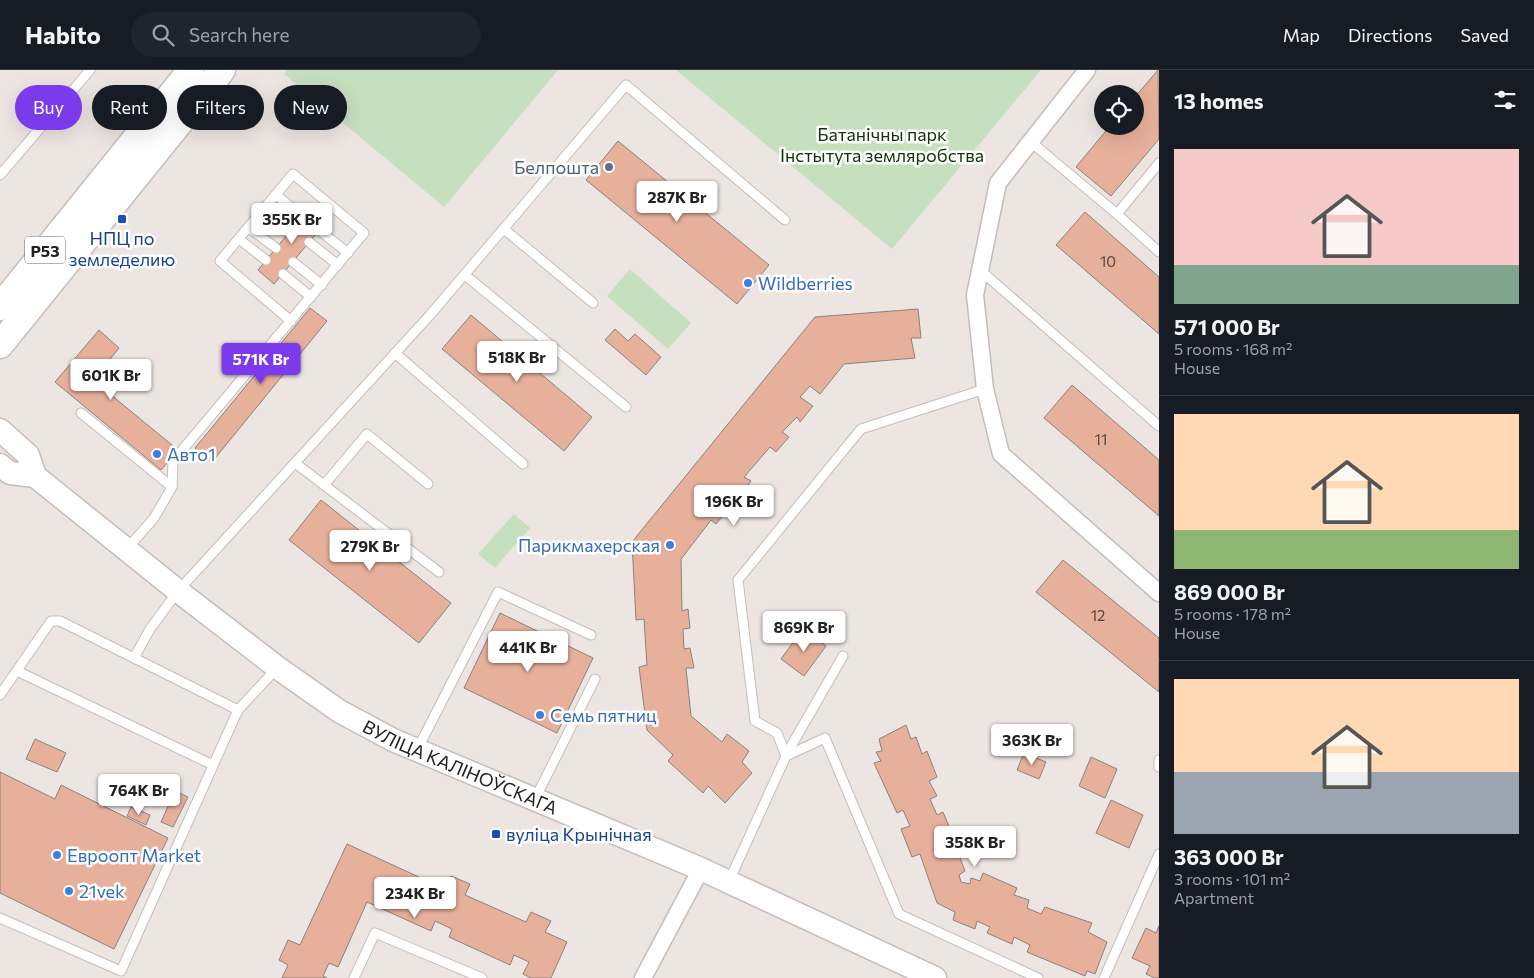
<!DOCTYPE html>
<html lang="en">
<head>
<meta charset="utf-8">
<style>
  :root { --surface:#171b24; --page:#20242c; --text:#f1f3f6; --muted:#9ea1a6; --line:#363941; --accent:#7c3aed }
  body { margin:0; font-family:Commissioner,sans-serif; background:var(--page); color:var(--text); height:100vh; display:flex; flex-direction:column; font-size:19px; white-space:nowrap }
  * { box-sizing:border-box; margin:0 }
  p { font-size:16px; color:var(--muted) }
  .icon { flex:none; width:28px; height:28px; fill:none; stroke:currentColor; stroke-width:2; stroke-linecap:round; stroke-linejoin:round }
  .map { position:relative; flex:1; overflow:hidden }
  .sheet { display:flex; flex-direction:column; background:var(--surface); width:375px }
  .sheet>* { flex:none }
  .guide { position:absolute; left:15px; top:15px; width:475px; height:45px; display:flex; gap:10px }
  .buttons { position:absolute; left:1094px; top:15px; display:grid; gap:10px }
  .buttons a { display:grid; place-items:center; width:50px; height:50px; border-radius:50%; background:var(--surface); box-shadow:0 5px 20px #0002; font-size:25px }
  .price { position:absolute; translate:-50% -42px; padding:0 11px; border-radius:5px; background:#fff; color:#222; font-size:16px; line-height:32px; filter:drop-shadow(0 1px 2px #0008) }
  .price::after { content:''; position:absolute; left:50%; top:30px; width:15px; height:11px; margin-left:-8px; background:inherit; clip-path:polygon(0 0,100% 0,50% 100%) }
  .price.selected { background:var(--accent); color:#fff }
  ul { padding:0; list-style:none }
  li { display:grid; align-content:center; gap:10px; height:265px; padding:0 15px }
  li+li { border-top:1px solid var(--line) }
  li span { display:grid; place-items:center; height:155px; border-radius:0px; color:#555 }
  li>.icon { margin-inline-start:auto }
  span .icon { width:90px; height:90px; fill:#fffc; stroke-width:1 }
  li b { font-size:21px }
  h2 { display:flex; justify-content:space-between; align-items:center; height:60px; padding:0 15px; font-size:21px }
  .chip { padding:0 18px; border-radius:22px; background:var(--surface); box-shadow:0 5px 20px #0002; font-size:18px; line-height:45px }
  .chip.selected { background:var(--accent); color:#fff }
  header { display:flex; align-items:center; gap:30px; box-sizing:border-box; height:70px; padding:0 25px; background:var(--surface); border-bottom:1px solid var(--line) }
  header strong { font-size:24px }
  nav { display:flex; gap:28px; margin-inline-start:auto; font-size:18px }
  .search { width:350px; height:45px; background:var(--page); display:flex; align-items:center; gap:12px; box-sizing:border-box; padding:0 18px; border-radius:28px; color:var(--muted); font-size:19px }
  main { display:flex; flex:1; min-height:0 }
  .map>svg:first-child { display:block }
</style>
</head>
<body>
<header>
<strong>Habito</strong>
<div class="search"><svg class="icon" aria-label="search" viewBox="0 0 24 24"><circle cx="10" cy="10" r="6"/><path d="M15 15l6 6"/></svg>Search here</div>
<nav><a>Map</a><a>Directions</a><a>Saved</a></nav>
</header>
<main>
<div class="map">
<svg width="1159" height="908" viewBox="0 0 1159 908">
  <rect width="100%" height="100%" fill="#ece5e2"/>
  <g fill="#c6dfbf">
    <polygon points="287,0 558,0 444,137 284,4"/>
    <polygon points="676,0 1041,0 892,179"/>
    <polygon points="630,199 691,253 668,279 607,226"/>
    <polygon points="514,444 530,458 495,498 478,484"/>
  </g>
  <g fill="#e7b09b" stroke="#88827f">
    <polygon points="1158,0 1159,69 1111,126 1076,97 1110,56 1135,56 1135,27"/>
    <polygon points="618,71 769,195 737,234 586,110"/>
    <polygon points="310,137 327,151 274,214 258,200"/>
    <polygon points="1085,142 1159,207 1159,264 1056,175"/>
    <polygon points="310,238 327,251 212,392 195,378"/>
    <polygon points="918,239 921,268 911,268 915,288 844,294 820,324 810,316 800,327 813,336 800,352 797,347 782,362 789,367 776,382 770,377 744,407 751,411 741,425 734,420 721,436 727,441 716,454 711,450 681,489 682,541 688,539 690,558 683,559 684,579 690,578 694,598 686,598 691,646 722,672 727,664 749,681 742,692 752,703 725,733 708,716 703,723 668,691 673,685 647,660 639,597 647,595 644,549 636,550 632,472 815,247"/>
    <polygon points="471,245 592,347 564,381 442,279"/>
    <polygon points="615,259 628,271 635,264 661,287 646,305 605,270"/>
    <polygon points="99,260 119,278 93,310 178,380 161,400 55,312"/>
    <polygon points="1072,315 1159,390 1159,446 1044,348"/>
    <polygon points="321,430 451,533 419,573 289,470"/>
    <polygon points="1063,490 1159,568 1159,622 1036,522"/>
    <polygon points="500,543 593,588 557,663 464,618"/>
    <polygon points="803,559 826,576 804,606 781,589"/>
    <polygon points="906,655 911,669 916,667 922,684 927,681 937,707 929,711 937,726 930,729 937,745 943,742 950,759 955,756 965,780 958,783 965,801 959,805 961,812 970,814 971,808 980,811 983,803 1017,818 1014,825 1029,830 1027,838 1041,844 1045,837 1092,853 1088,862 1107,872 1095,904 1087,901 1085,906 1027,882 1030,875 1014,867 1012,874 987,863 990,857 977,851 975,859 953,850 955,842 937,833 920,784 912,787 901,759 910,756 903,740 897,743 874,693 881,691 876,682 882,681 879,669"/>
    <polygon points="35,669 66,683 57,702 26,689"/>
    <polygon points="1024,683 1046,692 1039,709 1017,700"/>
    <polygon points="1091,687 1117,699 1105,728 1079,716"/>
    <polygon points="0,702 55,729 61,715 168,768 114,879 0,823"/>
    <polygon points="175,721 188,727 173,757 161,752"/>
    <polygon points="1111,730 1143,745 1129,778 1096,763"/>
    <polygon points="131,737 150,745 146,755 127,746"/>
    <polygon points="347,774 445,819 451,806 470,814 465,825 526,852 531,842 551,851 545,862 567,872 551,908 531,908 523,904 529,892 514,885 510,895 449,867 452,859 435,851 431,861 367,832 338,897 329,893 323,906 327,908 282,908 288,895 279,890 288,870 300,875"/>
    <polygon points="1159,856 1159,908 1155,908 1146,904 1150,896 1132,888 1146,858 1156,863"/>
  </g>
  <g fill="none" stroke-linecap="round" stroke-linejoin="round">
    <defs>
      <g id="lane">
        <polyline points="1031,72 1117,144 1159,93"/>
        <polyline points="0,105 90,0"/>
        <polyline points="276,125 302,146"/>
        <polyline points="266,137 293,158"/>
        <polyline points="1117,144 1159,182"/>
        <polyline points="249,158 276,178"/>
        <polyline points="504,159 593,233"/>
        <polyline points="319,160 348,183"/>
        <polyline points="239,169 266,190"/>
        <polyline points="309,172 338,195"/>
        <polyline points="293,192 322,215"/>
        <polyline points="980,200 1159,356"/>
        <polyline points="283,204 311,227"/>
        <polyline points="465,205 626,337"/>
        <polyline points="395,283 523,394"/>
        <polyline points="81,343 172,417 154,448 126,480"/>
        <polyline points="295,393 439,502"/>
        <polyline points="324,415 367,364 428,414"/>
        <polyline points="172,417 173,391 364,163 293,104 220,191 291,251"/>
        <polyline points="134,588 150,559 178,521 430,245 626,15 785,150"/>
        <polyline points="17,601 213,695"/>
        <polyline points="0,625 51,551 60,551 238,640"/>
        <polyline points="417,680 498,522 591,565"/>
        <polyline points="786,685 843,586"/>
        <polyline points="786,686 825,668 899,844 1038,908"/>
        <polyline points="1159,690 1159,697"/>
        <polyline points="535,729 595,609"/>
        <polyline points="729,811 786,686 777,663 755,651 738,510 861,359 985,319"/>
        <polyline points="0,848 121,901 238,640 277,598"/>
        <polyline points="354,908 375,863 482,908"/>
        <polyline points="1104,908 1159,784"/>
      </g>
      <g id="street">
        <polyline points="1087,0 998,113 975,225 985,319 1001,384 1159,523"/>
        <polyline points="643,908 701,799"/>
      </g>
      <g id="secondary">
        <polyline points="0,360 28,385 35,406"/>
        <path id="s1" d="M 0,395 L 10,403 L 35,406 L 178,521 L 278,598 L 339,641 L 393,670 L 701,799 L 935,908"/>
      </g>
      <g id="primary">
        <polyline points="0,237 191,0"/>
        <polyline points="0,275 222,0"/>
      </g>
    </defs>
    <use href="#lane" stroke="#c4bdba" stroke-width="11"/>
    <use href="#street" stroke="#c4bdba" stroke-width="19"/>
    <use href="#secondary" stroke="#c4bdba" stroke-width="25"/>
    <use href="#primary" stroke="#c4bdba" stroke-width="29"/>
    <use href="#lane" stroke="#fff" stroke-width="9"/>
    <use href="#street" stroke="#fff" stroke-width="16"/>
    <use href="#secondary" stroke="#fff" stroke-width="22"/>
    <use href="#primary" stroke="#fff" stroke-width="26"/>
  </g>
  <circle fill="#5c6f8a" stroke="#fff" stroke-width="2" cx="609" cy="97" r="5"/>
  <g fill="#1a4fb4" stroke="#fff" stroke-width="2">
    <rect x="117" y="144" width="10" height="10" rx="2.5"/>
    <rect x="491" y="759" width="10" height="10" rx="2.5"/>
  </g>
  <g fill="#3f7fe0" stroke="#fff" stroke-width="2">
    <circle cx="748" cy="213" r="5"/>
    <circle cx="157" cy="384" r="5"/>
    <circle cx="670" cy="475" r="5"/>
    <circle cx="540" cy="645" r="5"/>
    <circle cx="57" cy="785" r="5"/>
    <circle cx="69" cy="821" r="5"/>
  </g>
  <g text-anchor="middle" dominant-baseline="central" stroke-width="5" stroke-linejoin="round" paint-order="stroke">
    <g font-size="15" fill="#54453f">
      <text x="1108" y="191">10</text>
      <text x="1101" y="369">11</text>
      <text x="1098" y="545">12</text>
    </g>
    <rect fill="#fff" stroke="#656463" stroke-width="1" x="25" y="166.5" width="40" height="27" rx="4"/>
    <g font-size="16" font-weight="bold" fill="#232120">
      <text x="45" y="180">Р53</text>
    </g>
    <g font-size="18" fill="#113305" stroke="#fff">
      <text x="882" y="64">Батанічны парк<tspan x="882" dy="21">Інстытута земляробства</tspan></text>
    </g>
    <g font-size="18" fill="#4e5e75" stroke="#fff" text-anchor="end">
      <text x="599" y="97">Белпошта</text>
    </g>
    <g font-size="18" fill="#164399" stroke="#fff">
      <text x="122" y="168">НПЦ по<tspan x="122" dy="21">земледелию</tspan></text>
      <text x="506" y="764" text-anchor="start">вуліца Крынічная</text>
    </g>
    <g font-size="18" fill="#366cbe" stroke="#fff" text-anchor="start">
      <text x="758" y="213">Wildberries</text>
      <text x="167" y="384">Авто1</text>
      <text x="660" y="475" text-anchor="end">Парикмахерская</text>
      <text x="550" y="645">Семь пятниц</text>
      <text x="67" y="785">Евроопт Market</text>
      <text x="79" y="821">21vek</text>
    </g>
    <g font-size="18" fill="#232120" stroke="#fff">
      <text stroke="none"><textPath href="#s1" startOffset="556">ВУЛІЦА КАЛІНОЎСКАГА</textPath></text>
    </g>
  </g>
</svg>
<div class="buttons">
<a><svg class="icon" aria-label="locate" viewBox="0 0 24 24"><circle cx="12" cy="12" r="6"/><path d="M12 2v4M12 18v4M2 12h4M18 12h4"/></svg></a>
</div>
<b class="price" style="left:677px;top:153px">287K Br</b>
<b class="price" style="left:292px;top:175px">355K Br</b>
<b class="price" style="left:517px;top:313px">518K Br</b>
<b class="price selected" style="left:261px;top:315px">571K Br</b>
<b class="price" style="left:111px;top:331px">601K Br</b>
<b class="price" style="left:734px;top:457px">196K Br</b>
<b class="price" style="left:370px;top:502px">279K Br</b>
<b class="price" style="left:804px;top:583px">869K Br</b>
<b class="price" style="left:528px;top:603px">441K Br</b>
<b class="price" style="left:1032px;top:696px">363K Br</b>
<b class="price" style="left:139px;top:746px">764K Br</b>
<b class="price" style="left:975px;top:798px">358K Br</b>
<b class="price" style="left:415px;top:849px">234K Br</b>
<div class="guide">
<a class="chip selected">Buy</a>
<a class="chip">Rent</a>
<a class="chip">Filters</a>
<a class="chip">New</a>
</div>
</div>
<section class="sheet">
<h2>13 homes<svg class="icon" aria-label="filters" viewBox="0 0 24 24"><path d="M4 7h16M4 17h16"/><circle cx="9" cy="7" r="2"/><circle cx="15" cy="17" r="2"/></svg></h2>
<ul>
<li><span style="background:linear-gradient(#f6c9c9 75%,#7fa58c 0)"><svg class="icon" aria-label="home" viewBox="0 0 24 24"><path d="M3 11l9-7 9 7M6 9v11h12V9"/></svg></span><div><b>571 000 Br</b><p>5 rooms · 168 m²</p><p>House</p></div></li>
<li><span style="background:linear-gradient(#ffd9b3 75%,#8fb573 0)"><svg class="icon" aria-label="home" viewBox="0 0 24 24"><path d="M3 11l9-7 9 7M6 9v11h12V9"/></svg></span><div><b>869 000 Br</b><p>5 rooms · 178 m²</p><p>House</p></div></li>
<li><span style="background:linear-gradient(#ffd9b3 60%,#9aa5b1 0)"><svg class="icon" aria-label="home" viewBox="0 0 24 24"><path d="M3 11l9-7 9 7M6 9v11h12V9"/></svg></span><div><b>363 000 Br</b><p>3 rooms · 101 m²</p><p>Apartment</p></div></li>
</ul>
</section>
</main>
</body>
</html>
